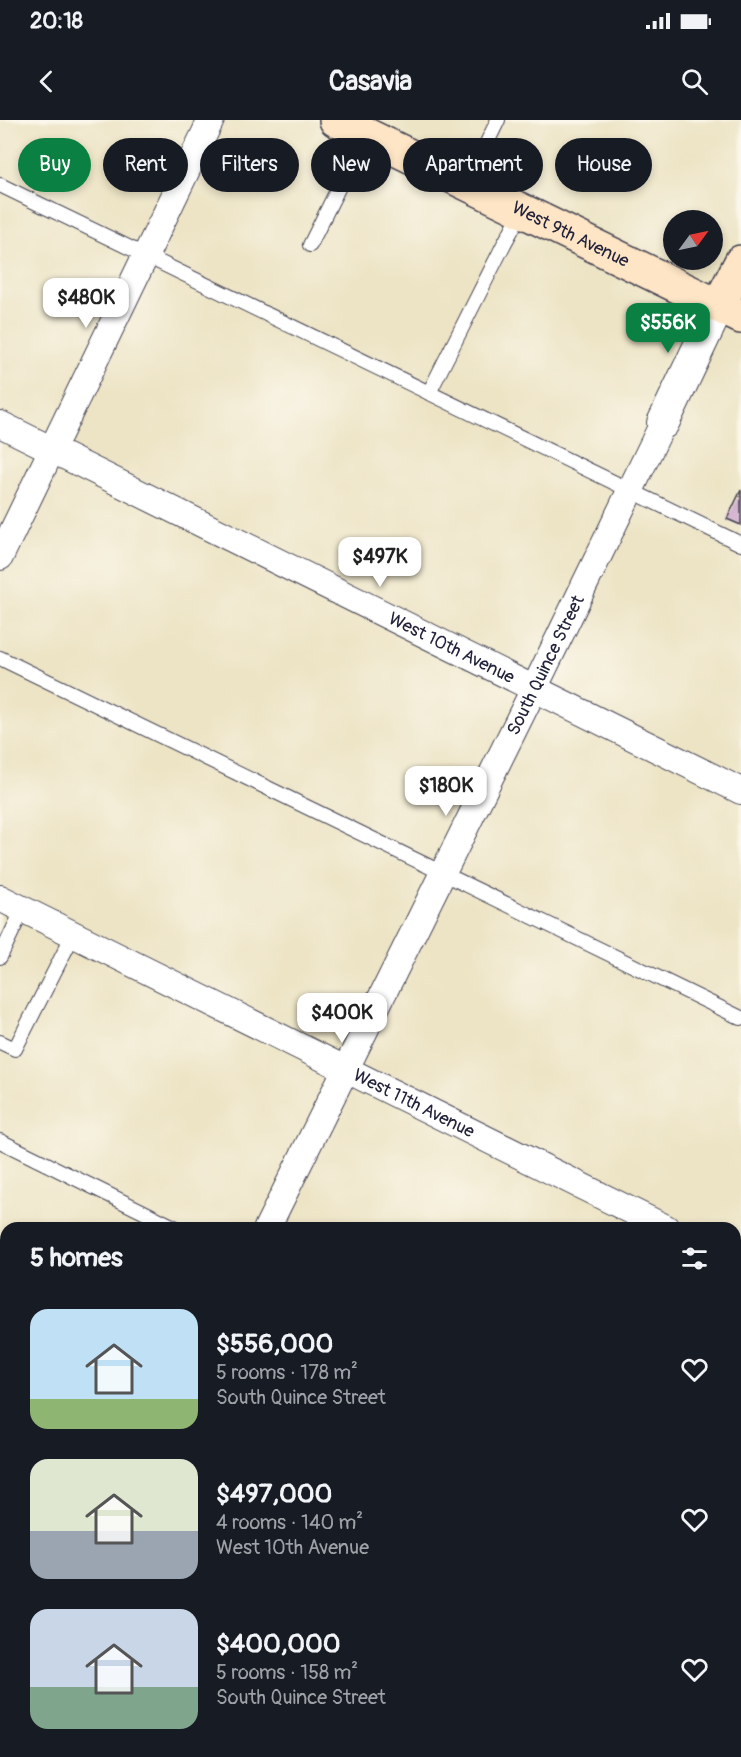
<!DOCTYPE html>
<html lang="en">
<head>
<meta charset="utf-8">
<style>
  :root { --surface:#171b24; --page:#20242c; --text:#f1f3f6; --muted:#9ea1a6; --accent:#0b8043 }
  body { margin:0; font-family:Pangolin,sans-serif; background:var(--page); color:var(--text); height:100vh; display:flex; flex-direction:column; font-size:22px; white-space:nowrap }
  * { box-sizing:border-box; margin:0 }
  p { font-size:20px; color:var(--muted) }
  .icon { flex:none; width:33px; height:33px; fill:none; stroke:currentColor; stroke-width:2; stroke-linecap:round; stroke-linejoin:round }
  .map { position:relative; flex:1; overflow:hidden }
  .panel { position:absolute; left:0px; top:1102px; width:741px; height:536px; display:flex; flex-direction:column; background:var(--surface); border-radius:18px 18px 0 0; box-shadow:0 3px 9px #0003 }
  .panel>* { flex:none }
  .hud { position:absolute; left:18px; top:18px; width:705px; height:54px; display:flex; gap:12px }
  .needle { width:39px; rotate:57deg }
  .controls { position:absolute; left:663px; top:90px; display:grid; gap:12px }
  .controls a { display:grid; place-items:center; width:60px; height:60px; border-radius:50%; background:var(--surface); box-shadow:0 3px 9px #0003; font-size:30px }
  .price { position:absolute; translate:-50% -51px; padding:0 14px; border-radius:12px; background:#fff; color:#222; font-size:20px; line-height:39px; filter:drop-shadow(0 2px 3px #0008) }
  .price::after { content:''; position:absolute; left:50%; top:36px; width:18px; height:14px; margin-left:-9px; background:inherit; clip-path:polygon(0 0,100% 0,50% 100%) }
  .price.selected { background:var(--accent); color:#fff }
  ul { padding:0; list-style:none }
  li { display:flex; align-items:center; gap:18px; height:150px; padding:0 30px }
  li span { display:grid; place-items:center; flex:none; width:168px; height:120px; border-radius:18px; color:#555 }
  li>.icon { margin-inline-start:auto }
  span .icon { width:72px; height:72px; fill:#fffc; stroke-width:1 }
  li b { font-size:26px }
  h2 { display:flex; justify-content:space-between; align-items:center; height:72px; padding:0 30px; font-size:26px }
  .chip { padding:0 21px; border-radius:27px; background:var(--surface); box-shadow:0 3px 9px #0003; font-size:21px; line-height:54px }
  .chip.selected { background:var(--accent); color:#fff }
  .status { display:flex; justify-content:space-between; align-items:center; height:42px; padding:0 30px; background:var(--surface); direction:ltr }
  .status svg { height:16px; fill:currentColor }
  header { display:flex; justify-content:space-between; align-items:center; height:78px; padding:0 30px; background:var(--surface); font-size:27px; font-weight:700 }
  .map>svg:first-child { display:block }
</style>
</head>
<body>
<div class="status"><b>20:18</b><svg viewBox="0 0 49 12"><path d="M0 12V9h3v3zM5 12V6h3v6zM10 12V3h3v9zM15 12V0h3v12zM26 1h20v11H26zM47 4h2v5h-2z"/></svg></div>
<header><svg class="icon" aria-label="back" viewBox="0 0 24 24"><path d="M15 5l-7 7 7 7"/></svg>Casavia<svg class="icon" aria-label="search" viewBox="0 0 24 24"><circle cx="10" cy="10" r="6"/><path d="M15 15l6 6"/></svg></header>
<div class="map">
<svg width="741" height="1637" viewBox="0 0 741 1637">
  <rect width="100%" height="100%" fill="#fbf7ec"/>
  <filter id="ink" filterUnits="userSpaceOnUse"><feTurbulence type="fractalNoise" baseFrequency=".0167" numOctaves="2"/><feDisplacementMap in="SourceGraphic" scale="12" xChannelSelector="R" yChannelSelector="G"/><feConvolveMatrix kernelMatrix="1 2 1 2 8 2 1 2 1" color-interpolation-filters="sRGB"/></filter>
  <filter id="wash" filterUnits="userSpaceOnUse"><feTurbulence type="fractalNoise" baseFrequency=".008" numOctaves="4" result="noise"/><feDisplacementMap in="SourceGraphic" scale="24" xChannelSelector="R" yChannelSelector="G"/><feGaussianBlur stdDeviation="1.35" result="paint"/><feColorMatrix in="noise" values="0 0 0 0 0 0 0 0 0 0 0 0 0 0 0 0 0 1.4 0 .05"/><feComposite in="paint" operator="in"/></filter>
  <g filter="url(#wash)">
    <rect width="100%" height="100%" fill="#ede4c5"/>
    <polygon fill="#a6c76f" stroke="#647455" stroke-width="1.5" points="741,1489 741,1576 735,1588 735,1502"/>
    <g id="blocks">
      <polygon fill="#c89dc9" points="741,370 741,405 727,399"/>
    </g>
  </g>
  <g filter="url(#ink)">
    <use href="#blocks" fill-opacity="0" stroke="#403f50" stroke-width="1.5"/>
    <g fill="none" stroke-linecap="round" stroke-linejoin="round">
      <defs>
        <g id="service">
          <polyline points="467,64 498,0"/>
          <polyline points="0,65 741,424"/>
          <polyline points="310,125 365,14"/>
          <polyline points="429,273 504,124 522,91"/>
          <polyline points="0,538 741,898"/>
          <polyline points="0,837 23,789"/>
          <polyline points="0,922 15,929 73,815"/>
          <polyline points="0,1021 176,1108"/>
          <polyline points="0,1476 6,1479"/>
          <polyline points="263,1637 266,1632"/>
        </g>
        <g id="minor">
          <path id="s1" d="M 0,304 L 741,671"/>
          <polyline points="0,437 211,0"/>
          <path id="s2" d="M 0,778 L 666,1108"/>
          <path id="s3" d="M 267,1108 L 534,569 L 663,303"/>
          <polyline points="735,1143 741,1146"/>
          <polyline points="0,1251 6,1254"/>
          <polyline points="735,1336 741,1324"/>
          <polyline points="8,1637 10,1632"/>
          <polyline points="583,1637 586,1632"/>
        </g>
        <polyline id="tertiary" points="663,303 719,185"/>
        <g id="secondary">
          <path id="s4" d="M 336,0 L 741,197"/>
          <polyline points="719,185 741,142"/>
        </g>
        <g id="trunk">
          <polyline points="735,1462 741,1450"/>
          <polyline points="735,1618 741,1605"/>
          <polyline points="649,1637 651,1632"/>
        </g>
      </defs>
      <use href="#service" stroke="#403f50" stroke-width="16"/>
      <use href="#minor" stroke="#403f50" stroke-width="28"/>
      <use href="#tertiary" stroke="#403f50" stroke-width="34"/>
      <use href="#secondary" stroke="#403f50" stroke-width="36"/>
      <use href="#trunk" stroke="#403f50" stroke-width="36"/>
      <use href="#service" stroke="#fff" stroke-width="14"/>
      <use href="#minor" stroke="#fff" stroke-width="26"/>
      <use href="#tertiary" stroke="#fff" stroke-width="32"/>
      <use href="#secondary" stroke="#fde5c5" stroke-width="33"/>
      <use href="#trunk" stroke="#fabe6d" stroke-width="33"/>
    </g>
  </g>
  <g text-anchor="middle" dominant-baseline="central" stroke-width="5" stroke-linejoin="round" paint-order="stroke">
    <g font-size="18" fill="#22223b" stroke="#fbf7ec">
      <text stroke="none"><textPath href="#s4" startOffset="261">West 9th Avenue</textPath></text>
      <text stroke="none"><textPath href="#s1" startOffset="504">West 10th Avenue</textPath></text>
      <text stroke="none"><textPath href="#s3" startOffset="628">South Quince Street</textPath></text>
      <text stroke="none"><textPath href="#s2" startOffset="462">West 11th Avenue</textPath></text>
    </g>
  </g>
</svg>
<div class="controls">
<a><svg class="needle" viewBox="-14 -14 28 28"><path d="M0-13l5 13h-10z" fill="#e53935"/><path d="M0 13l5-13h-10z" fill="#9ea1a6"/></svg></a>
</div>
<b class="price" style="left:86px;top:209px">$480K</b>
<b class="price selected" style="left:668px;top:234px">$556K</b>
<b class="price" style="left:380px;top:468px">$497K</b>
<b class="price" style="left:446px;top:697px">$180K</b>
<b class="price" style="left:342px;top:924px">$400K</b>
<div class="hud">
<a class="chip selected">Buy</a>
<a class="chip">Rent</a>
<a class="chip">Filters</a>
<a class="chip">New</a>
<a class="chip">Apartment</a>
<a class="chip">House</a>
</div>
<section class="panel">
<h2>5 homes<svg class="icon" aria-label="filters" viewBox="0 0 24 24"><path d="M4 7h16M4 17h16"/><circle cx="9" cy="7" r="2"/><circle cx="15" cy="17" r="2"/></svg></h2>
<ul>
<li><span style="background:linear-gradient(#bfe0f5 75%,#8fb573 0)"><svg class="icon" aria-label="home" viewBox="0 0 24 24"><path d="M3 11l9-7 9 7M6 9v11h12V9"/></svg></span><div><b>$556,000</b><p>5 rooms · 178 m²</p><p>South Quince Street</p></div><svg class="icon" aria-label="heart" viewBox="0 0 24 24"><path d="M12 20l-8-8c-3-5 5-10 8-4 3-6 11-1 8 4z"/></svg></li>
<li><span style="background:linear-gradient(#dfe7d0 60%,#9aa5b1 0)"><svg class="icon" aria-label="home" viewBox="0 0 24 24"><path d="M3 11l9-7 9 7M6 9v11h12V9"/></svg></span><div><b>$497,000</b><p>4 rooms · 140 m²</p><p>West 10th Avenue</p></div><svg class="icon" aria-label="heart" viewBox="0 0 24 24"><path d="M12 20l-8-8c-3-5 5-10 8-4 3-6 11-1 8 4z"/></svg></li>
<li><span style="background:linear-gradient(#c9d6e8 65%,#7fa58c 0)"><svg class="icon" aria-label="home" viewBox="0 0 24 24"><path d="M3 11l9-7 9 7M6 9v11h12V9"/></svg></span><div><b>$400,000</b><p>5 rooms · 158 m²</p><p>South Quince Street</p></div><svg class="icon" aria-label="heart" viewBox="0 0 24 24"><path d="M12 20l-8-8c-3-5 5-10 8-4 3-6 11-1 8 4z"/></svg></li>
</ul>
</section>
</div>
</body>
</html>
